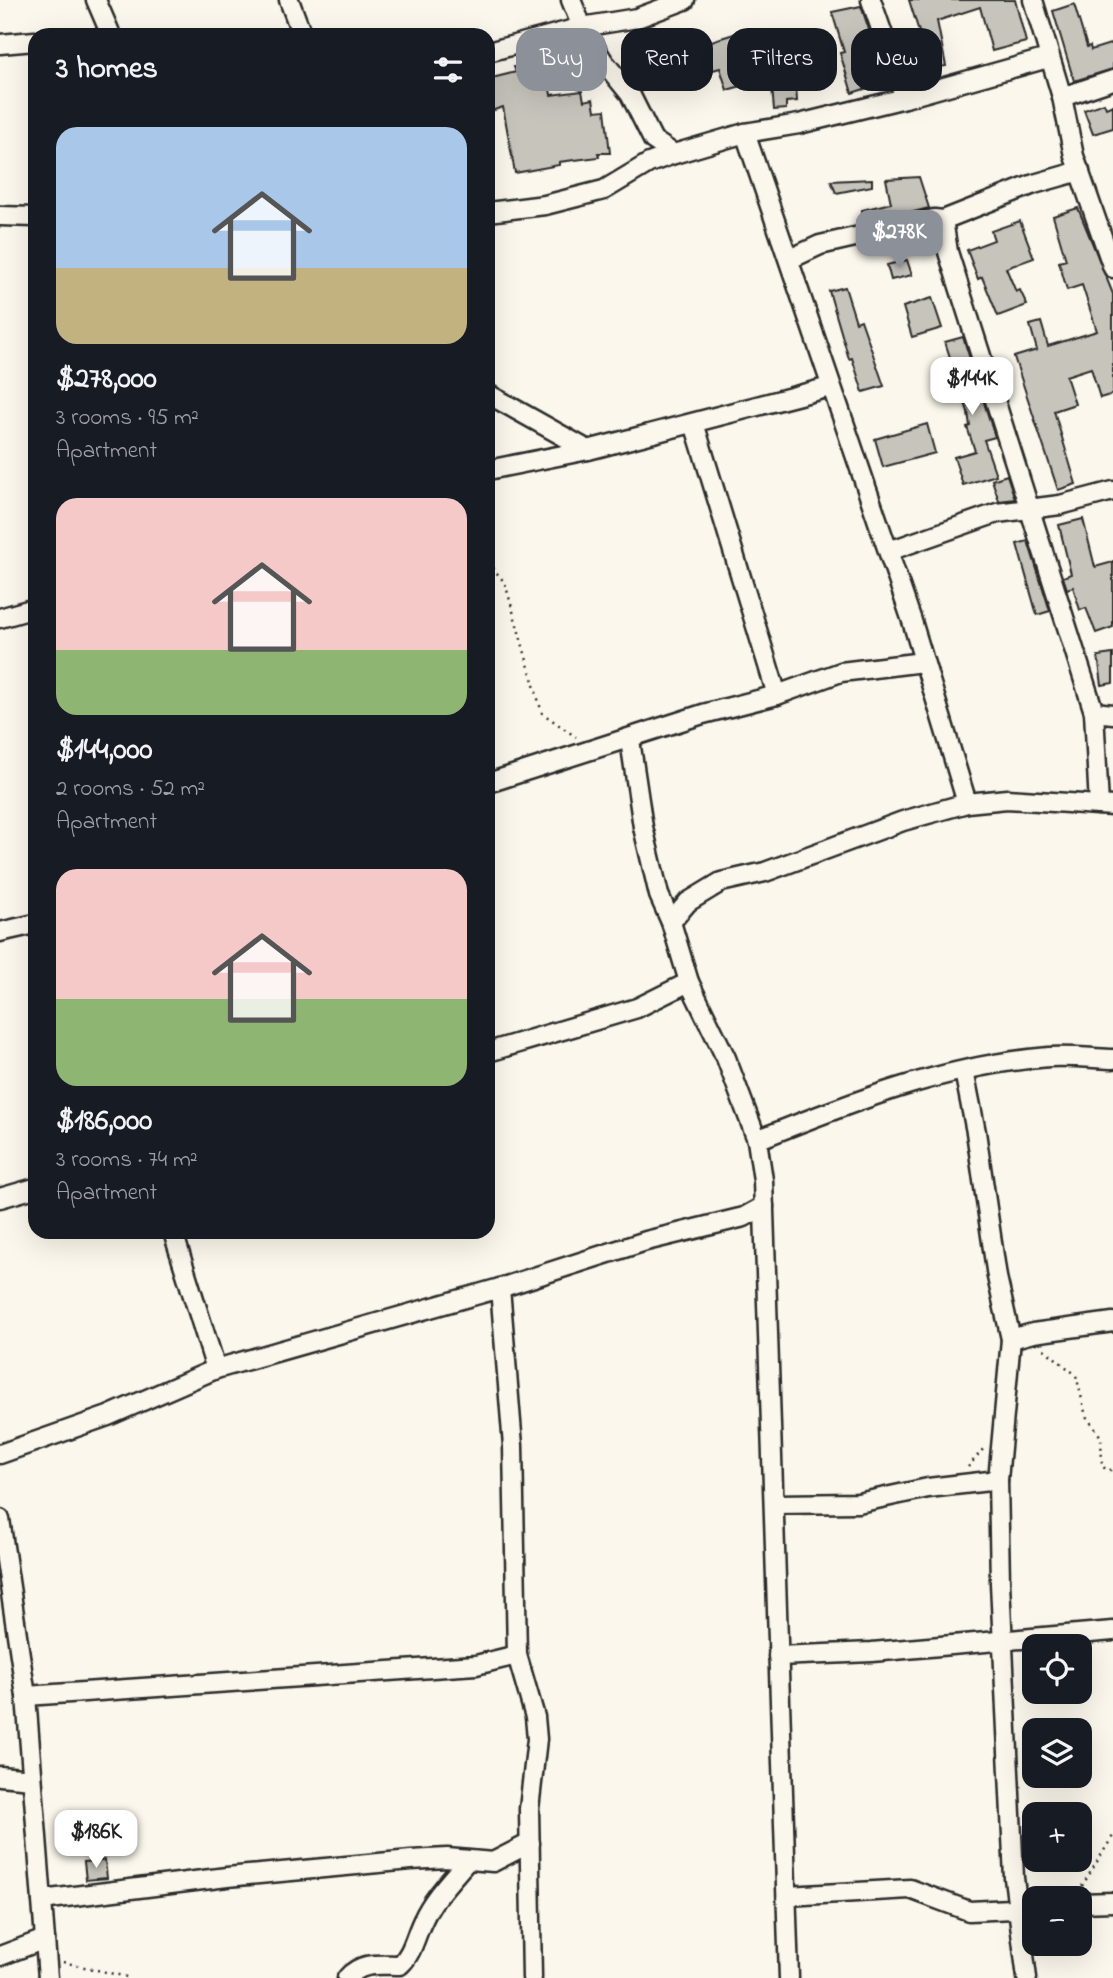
<!DOCTYPE html>
<html lang="en">
<head>
<meta charset="utf-8">
<style>
  :root { --surface:#171b24; --page:#20242c; --text:#f1f3f6; --muted:#9ea1a6; --accent:#8c9099 }
  body { margin:0; font-family:"Indie Flower",sans-serif; background:var(--page); color:var(--text); height:100vh; display:flex; flex-direction:column; font-size:26px; white-space:nowrap }
  * { box-sizing:border-box; margin:0 }
  p { font-size:23px; color:var(--muted) }
  .icon { flex:none; width:38px; height:38px; fill:none; stroke:currentColor; stroke-width:2; stroke-linecap:round; stroke-linejoin:round }
  .map { position:relative; flex:1; overflow:hidden }
  .side { position:absolute; left:28px; top:28px; width:467px; height:1211px; display:flex; flex-direction:column; background:var(--surface); border-radius:21px; box-shadow:0 7px 28px #0002 }
  .side>* { flex:none }
  .guide { position:absolute; left:516px; top:28px; width:492px; height:63px; display:flex; gap:14px }
  .controls { position:absolute; left:1022px; top:1634px; display:grid; gap:14px }
  .controls a { display:grid; place-items:center; width:70px; height:70px; border-radius:14px; background:var(--surface); box-shadow:0 7px 28px #0002; font-size:35px }
  .price { position:absolute; translate:-50% -60px; padding:0 16px; border-radius:14px; background:#fff; color:#222; font-size:23px; line-height:46px; filter:drop-shadow(0 2px 4px #0008) }
  .price::after { content:''; position:absolute; left:50%; top:42px; width:21px; height:16px; margin-left:-10px; background:inherit; clip-path:polygon(0 0,100% 0,50% 100%) }
  .price.current { background:var(--accent); color:#fff }
  ul { padding:0; list-style:none }
  li { display:grid; align-content:center; gap:14px; height:371px; padding:0 28px }
  li span { display:grid; place-items:center; height:217px; border-radius:21px; color:#555 }
  li>.icon { margin-inline-start:auto }
  span .icon { width:126px; height:126px; fill:#fffc; stroke-width:1 }
  li b { font-size:30px }
  h2 { display:flex; justify-content:space-between; align-items:center; height:84px; padding:0 28px; font-size:30px }
  .chip { padding:0 24px; border-radius:21px; background:var(--surface); box-shadow:0 7px 28px #0002; font-size:24px; line-height:63px }
  .chip.current { background:var(--accent); color:#fff }
  .map>svg:first-child { display:block }
</style>
</head>
<body>
<div class="map">
<svg width="1113" height="1978" viewBox="0 0 1113 1978">
  <rect width="100%" height="100%" fill="#fbf7ec"/>
  <filter id="ink" filterUnits="userSpaceOnUse"><feTurbulence type="fractalNoise" baseFrequency=".0143" numOctaves="2"/><feDisplacementMap in="SourceGraphic" scale="14" xChannelSelector="R" yChannelSelector="G"/><feConvolveMatrix kernelMatrix="1 2 1 2 8 2 1 2 1" color-interpolation-filters="sRGB"/></filter>
  <g filter="url(#ink)">
    <g fill="#c7c4bc" stroke="#2b2b2b" stroke-width="2">
      <polygon points="909,0 1015,0 1026,42 992,51 980,7 937,21 946,66 923,70 916,39 921,38"/>
      <polygon points="1074,4 1087,47 1090,46 1091,50 1113,43 1113,69 1074,81 1053,11"/>
      <polygon points="861,6 879,59 876,59 883,83 852,93 840,53 844,52 832,12"/>
      <polygon points="734,34 742,61 738,62 745,85 727,90 720,68 713,70 705,43"/>
      <polygon points="526,64 531,81 548,78 551,95 582,91 584,101 593,99 595,111 605,110 610,153 598,153 599,157 559,162 559,165 515,173 503,107 488,112 488,79 516,72 514,67"/>
      <polygon points="796,84 797,101 786,102 786,109 774,110 772,87"/>
      <polygon points="1104,103 1106,108 1113,105 1113,128 1093,134 1084,110"/>
      <polygon points="919,177 929,208 902,215 862,215 862,210 891,203 886,179"/>
      <polygon points="872,179 872,186 836,193 831,181"/>
      <polygon points="1078,208 1113,294 1113,394 1100,398 1091,368 1066,376 1075,404 1054,411 1076,484 1058,490 1014,357 1037,350 1030,325 1041,322 1048,346 1097,331 1082,285 1067,290 1059,262 1066,260 1053,216"/>
      <polygon points="1020,221 1034,258 1006,268 1016,292 1020,290 1027,305 998,316 982,277 978,279 967,250 994,240 991,231"/>
      <polygon points="907,260 912,275 891,280 887,265"/>
      <polygon points="845,287 856,322 861,320 884,386 863,392 852,358 849,359 829,291"/>
      <polygon points="932,298 942,328 912,337 903,307"/>
      <polygon points="963,337 995,437 984,440 996,475 963,485 954,457 975,451 967,427 970,426 968,412 945,342"/>
      <polygon points="927,424 935,453 883,467 875,439"/>
      <polygon points="1007,475 1015,499 999,501 992,480"/>
      <polygon points="1083,519 1095,567 1113,562 1113,627 1096,633 1086,608 1080,610 1073,587 1067,589 1063,577 1071,574 1059,525"/>
      <polygon points="1028,541 1050,611 1037,615 1017,544"/>
      <polygon points="1113,654 1113,683 1102,685 1098,656"/>
      <polygon points="105,1860 107,1878 86,1880 84,1862"/>
    </g>
    <g fill="none" stroke-linecap="round" stroke-linejoin="round">
      <defs>
        <g id="minor">
          <polyline points="96,0 111,35"/>
          <polyline points="289,0 302,35"/>
          <polyline points="571,0 582,27 604,62 630,94 653,140 674,154"/>
          <polyline points="871,0 905,98"/>
          <polyline points="1033,0 1062,97 1074,156 1113,268"/>
          <polyline points="0,44 35,41"/>
          <polyline points="488,52 582,27 637,18 685,0"/>
          <polyline points="1062,97 1113,80"/>
          <polyline points="745,133 912,621 967,803"/>
          <polyline points="488,212 545,205 604,190 649,163 674,154 745,133 799,124 905,98 1048,58"/>
          <polyline points="0,216 35,217"/>
          <polyline points="943,220 948,252 1094,712 1099,805"/>
          <polyline points="790,259 820,245 934,219 943,220 1034,184 1080,171"/>
          <polyline points="488,394 588,450"/>
          <polyline points="694,423 777,695"/>
          <polyline points="488,470 588,450 830,387"/>
          <polyline points="889,551 997,513 1060,505 1113,491"/>
          <polyline points="0,618 35,608"/>
          <polyline points="1094,712 1113,714"/>
          <polyline points="630,740 643,827 659,895 671,922 689,982 726,1058 757,1140 763,1180 789,1978"/>
          <polyline points="488,783 703,714 777,695 841,672 923,662"/>
          <polyline points="671,922 688,902 721,882 765,872 903,821 967,803 1007,799 1113,806"/>
          <polyline points="0,932 35,924"/>
          <polyline points="488,1052 637,1008 689,982"/>
          <polyline points="964,1071 976,1132 997,1277 1011,1339 998,1480 1000,1583 1014,1878 1027,1978"/>
          <path d="M 757,1140 C 851,1102 946,1065 1049,1057 C 1070,1056 1092,1058 1113,1059"/>
          <polyline points="0,1198 35,1188"/>
          <polyline points="173,1232 216,1369"/>
          <polyline points="500,1288 513,1446 517,1655 535,1717 537,1739 529,1809 532,1978"/>
          <polyline points="1011,1339 1033,1333 1113,1322"/>
          <polyline points="0,1454 108,1416 216,1369 500,1288 646,1241 744,1217 764,1206"/>
          <polyline points="775,1504 858,1503 928,1488 998,1480"/>
          <polyline points="0,1519 26,1696 48,1978"/>
          <polyline points="778,1656 872,1652 1113,1631"/>
          <polyline points="26,1696 476,1665 517,1655"/>
          <polyline points="0,1776 32,1779"/>
          <polyline points="787,1896 910,1889 969,1911 1034,1908"/>
          <polyline points="42,1900 227,1877 411,1860 447,1858 493,1862 530,1843"/>
          <polyline points="1080,1903 1113,1902"/>
          <polyline points="0,1956 45,1939"/>
          <path d="M 347,1978 C 362,1961 380,1965 400,1965 C 413,1953 415,1936 423,1920 C 433,1898 451,1880 467,1861"/>
        </g>
      </defs>
      <use href="#minor" stroke="#2b2b2b" stroke-width="23"/>
      <g stroke="#2b2b2b" stroke-width="2.5" stroke-dasharray="2 5" stroke-linecap="butt">
        <polyline points="488,562 505,583 542,713 576,737"/>
        <polyline points="1044,1349 1076,1375 1086,1416 1101,1437 1102,1465 1106,1470 1113,1470"/>
        <polyline points="968,1467 984,1448"/>
        <polyline points="1082,1886 1113,1836"/>
        <polyline points="63,1962 131,1978"/>
      </g>
      <use href="#minor" stroke="#fbf7ec" stroke-width="18"/>
    </g>
  </g>
</svg>
<div class="controls">
<a><svg class="icon" aria-label="locate" viewBox="0 0 24 24"><circle cx="12" cy="12" r="6"/><path d="M12 2v4M12 18v4M2 12h4M18 12h4"/></svg></a>
<a><svg class="icon" aria-label="layers" viewBox="0 0 24 24"><path d="M12 4l9 5-9 5-9-5zM3 14l9 5 9-5"/></svg></a>
<a>+</a>
<a>−</a>
</div>
<b class="price current" style="left:899px;top:270px">$278K</b>
<b class="price" style="left:972px;top:417px">$144K</b>
<b class="price" style="left:96px;top:1870px">$186K</b>
<div class="guide">
<a class="chip current">Buy</a>
<a class="chip">Rent</a>
<a class="chip">Filters</a>
<a class="chip">New</a>
</div>
<section class="side">
<h2>3 homes<svg class="icon" aria-label="filters" viewBox="0 0 24 24"><path d="M4 7h16M4 17h16"/><circle cx="9" cy="7" r="2"/><circle cx="15" cy="17" r="2"/></svg></h2>
<ul>
<li><span style="background:linear-gradient(#a9c7e8 65%,#c2b280 0)"><svg class="icon" aria-label="home" viewBox="0 0 24 24"><path d="M3 11l9-7 9 7M6 9v11h12V9"/></svg></span><div><b>$278,000</b><p>3 rooms · 95 m²</p><p>Apartment</p></div></li>
<li><span style="background:linear-gradient(#f6c9c9 70%,#8fb573 0)"><svg class="icon" aria-label="home" viewBox="0 0 24 24"><path d="M3 11l9-7 9 7M6 9v11h12V9"/></svg></span><div><b>$144,000</b><p>2 rooms · 52 m²</p><p>Apartment</p></div></li>
<li><span style="background:linear-gradient(#f6c9c9 60%,#8fb573 0)"><svg class="icon" aria-label="home" viewBox="0 0 24 24"><path d="M3 11l9-7 9 7M6 9v11h12V9"/></svg></span><div><b>$186,000</b><p>3 rooms · 74 m²</p><p>Apartment</p></div></li>
</ul>
</section>
</div>
</body>
</html>
